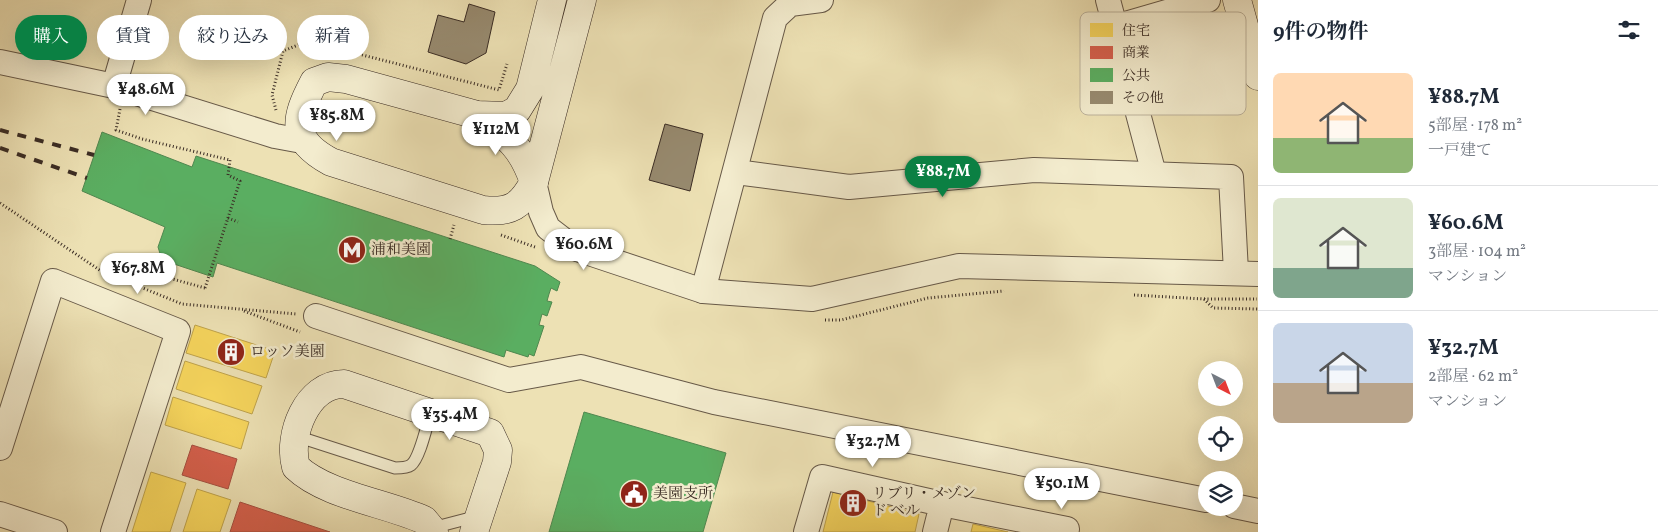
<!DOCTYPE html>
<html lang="ja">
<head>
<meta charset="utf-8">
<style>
  :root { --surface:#fff; --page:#f2f2f3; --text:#1f2937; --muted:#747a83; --line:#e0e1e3; --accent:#0b8043 }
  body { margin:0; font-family:Vollkorn,"Noto Serif JP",serif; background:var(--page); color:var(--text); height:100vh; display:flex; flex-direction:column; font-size:19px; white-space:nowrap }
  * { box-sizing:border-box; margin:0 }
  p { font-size:16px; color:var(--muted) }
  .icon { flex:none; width:28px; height:28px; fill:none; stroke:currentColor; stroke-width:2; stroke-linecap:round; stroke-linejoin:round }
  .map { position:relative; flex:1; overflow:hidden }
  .details { display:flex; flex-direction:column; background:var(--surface); width:400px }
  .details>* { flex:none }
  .top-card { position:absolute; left:15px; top:15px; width:475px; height:45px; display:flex; gap:10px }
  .needle { width:32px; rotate:138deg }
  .buttons { position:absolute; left:1198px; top:361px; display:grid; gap:10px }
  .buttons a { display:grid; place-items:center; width:45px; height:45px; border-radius:50%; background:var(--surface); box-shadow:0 5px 20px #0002; font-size:25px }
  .price { position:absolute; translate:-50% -42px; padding:0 11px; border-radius:18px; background:#fff; color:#222; font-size:16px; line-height:32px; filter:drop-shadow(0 1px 2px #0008) }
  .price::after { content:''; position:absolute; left:50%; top:30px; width:15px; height:11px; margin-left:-8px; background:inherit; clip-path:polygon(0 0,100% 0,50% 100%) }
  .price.active { background:var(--accent); color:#fff }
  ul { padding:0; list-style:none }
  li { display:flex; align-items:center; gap:15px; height:125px; padding:0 15px }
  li+li { border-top:1px solid var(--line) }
  li span { display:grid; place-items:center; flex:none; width:140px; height:100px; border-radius:8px; color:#555 }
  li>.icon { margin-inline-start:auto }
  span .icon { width:60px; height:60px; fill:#fffc; stroke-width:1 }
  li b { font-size:21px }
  h2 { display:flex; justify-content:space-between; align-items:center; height:60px; padding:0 15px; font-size:21px }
  .chip { padding:0 18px; border-radius:22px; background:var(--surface); box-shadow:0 5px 20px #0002; font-size:18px; line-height:45px }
  .chip.active { background:var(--accent); color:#fff }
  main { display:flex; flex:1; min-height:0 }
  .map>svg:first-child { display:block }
</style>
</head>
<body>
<main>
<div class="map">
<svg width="1258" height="532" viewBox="0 0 1258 532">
  <rect width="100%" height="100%" fill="#ede1b4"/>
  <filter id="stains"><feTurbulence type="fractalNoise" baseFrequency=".004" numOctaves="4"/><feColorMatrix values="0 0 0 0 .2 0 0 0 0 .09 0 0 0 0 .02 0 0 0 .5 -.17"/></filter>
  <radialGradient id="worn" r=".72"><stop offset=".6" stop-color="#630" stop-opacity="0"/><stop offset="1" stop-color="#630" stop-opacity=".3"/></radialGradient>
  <g fill="#f6d55c" stroke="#bea24b">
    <polygon points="195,325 275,351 266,378 186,353"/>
    <polygon points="185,361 262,386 252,414 176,389"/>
    <polygon points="173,397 249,422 241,449 165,425"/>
    <polygon points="151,472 186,483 170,532 132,532"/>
    <polygon points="197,489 231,500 220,532 183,532"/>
    <polygon points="833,492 919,514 915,532 823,532"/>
    <polygon points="973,524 1008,532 971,532"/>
  </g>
  <g fill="#d6604d" stroke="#a75041">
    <polygon points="192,445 237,459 228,489 182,475"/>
    <polygon points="240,502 330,532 230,532"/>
  </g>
  <g fill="#5aae61" stroke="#50874f">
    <polygon points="102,132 192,167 196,156 535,266 560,282 557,291 551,288 549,294 547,301 552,302 547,316 542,314 539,325 544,326 534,356 529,354 528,357 506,350 504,357 217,263 213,277 162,260 158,247 165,227 82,191"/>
    <polygon points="584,412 726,453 703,532 549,532"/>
  </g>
  <g fill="#978a6f" stroke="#3a2c24">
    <polygon points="469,4 495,12 486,53 466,64 428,52 438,15 464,22"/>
    <polygon points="665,124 703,134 690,191 649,180"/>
  </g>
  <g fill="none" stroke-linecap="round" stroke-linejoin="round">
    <defs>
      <g id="lane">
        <path d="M 296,436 L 395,468 C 400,468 407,468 411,465 C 420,458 427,424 431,412"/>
        <polyline points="432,528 478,516"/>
      </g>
      <g id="street">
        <polyline points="139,0 114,86 275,136 302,141"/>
        <polyline points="1108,0 1154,174"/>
        <polyline points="1115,27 1208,0"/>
        <polyline points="0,62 114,86"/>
        <polyline points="736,172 849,187 1034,170 1231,177 1236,272"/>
        <polyline points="534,182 541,212 548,228 574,248 703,291 812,299 959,266 1258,274"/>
        <polyline points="703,291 775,18 790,4 821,0"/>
        <polyline points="316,316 509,380 581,367 714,402 1206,500"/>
        <polyline points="0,448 53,281 178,331 113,532"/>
        <polyline points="942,504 1067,529"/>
        <polyline points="1234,506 1258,511"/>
        <polyline points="0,514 55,532"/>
        <polyline points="806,532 822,477 942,504 935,532"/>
      </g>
      <g id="secondary">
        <path d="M 552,0 L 530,89 L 517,110 L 506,116 L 477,115 L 346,79 L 328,77 L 314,82 C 294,120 290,140 331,162 L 483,210 C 511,213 521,206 534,182 L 582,0"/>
        <polyline points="1237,0 1258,76"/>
        <path d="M 477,115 C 508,137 521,145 534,182"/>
        <path d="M 434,532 L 424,520 C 386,503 325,495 296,467 C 287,435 307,384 344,384 L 490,433 L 498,450 L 497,462 L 474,532"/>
      </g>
    </defs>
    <use href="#lane" stroke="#675948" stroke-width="13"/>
    <use href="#street" stroke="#675948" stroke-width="26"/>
    <use href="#secondary" stroke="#3a2c24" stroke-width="29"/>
    <g stroke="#3a2c24" stroke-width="3" stroke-dasharray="1 2.5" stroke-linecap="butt">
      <polyline points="120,109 116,130 142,139 230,160"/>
      <polyline points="276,110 272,95 283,51 308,41 499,90 507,64"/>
      <polyline points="0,203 101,271 182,304 296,314"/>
      <polyline points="228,218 238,222"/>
      <polyline points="501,235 535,247"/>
      <polyline points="450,239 454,225"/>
      <polyline points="111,275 115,263 205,288"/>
      <polyline points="1134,295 1204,299 1213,308 1258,309"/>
      <polyline points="1204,299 1257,299"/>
      <polyline points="244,311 300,332"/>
      <polyline points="825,320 841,320 928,298 1004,291"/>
    </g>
    <use href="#lane" stroke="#f3ecce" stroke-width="11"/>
    <use href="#street" stroke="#f3ecce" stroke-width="24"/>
    <use href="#secondary" stroke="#f3ecce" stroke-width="28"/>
    <g stroke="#3a2c24" stroke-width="4" stroke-dasharray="9 9" stroke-linecap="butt">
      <polyline points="0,130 94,155"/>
      <polyline points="0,148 87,178"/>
    </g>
    <polyline stroke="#3a2c24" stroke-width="3" stroke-dasharray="1 2.5" stroke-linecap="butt" points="205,288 240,181 228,175 230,160"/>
  </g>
  <defs>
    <symbol id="metro-disc" viewBox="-11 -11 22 22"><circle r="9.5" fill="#8f2418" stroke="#f3ecce"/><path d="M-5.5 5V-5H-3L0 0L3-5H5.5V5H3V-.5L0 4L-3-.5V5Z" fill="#fff"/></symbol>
    <symbol id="building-disc" viewBox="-11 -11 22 22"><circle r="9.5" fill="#8f2418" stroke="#f3ecce"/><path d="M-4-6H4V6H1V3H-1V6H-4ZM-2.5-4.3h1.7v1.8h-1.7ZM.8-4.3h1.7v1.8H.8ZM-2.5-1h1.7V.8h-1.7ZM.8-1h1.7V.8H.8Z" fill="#fff"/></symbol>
    <symbol id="civic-disc" viewBox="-11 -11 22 22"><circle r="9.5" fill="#8f2418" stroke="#f3ecce"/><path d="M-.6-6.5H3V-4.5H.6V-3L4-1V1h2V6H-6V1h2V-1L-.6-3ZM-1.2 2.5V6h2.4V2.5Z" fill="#fff"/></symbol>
  </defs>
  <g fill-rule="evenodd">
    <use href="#metro-disc" x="336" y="234" width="32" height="32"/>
    <use href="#building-disc" x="215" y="336" width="32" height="32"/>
    <use href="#civic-disc" x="618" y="478" width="32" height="32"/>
    <use href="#building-disc" x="837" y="487" width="32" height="32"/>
  </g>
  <g text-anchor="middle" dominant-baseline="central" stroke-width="5" stroke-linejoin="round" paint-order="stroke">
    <g font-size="15" fill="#3a2c24" stroke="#f3ecce" text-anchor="start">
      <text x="371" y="250">浦和美園</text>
      <text x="250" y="352">ロッソ美園</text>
      <text x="653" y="494">美園支所</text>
      <text x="872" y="494">リブリ・メゾン<tspan x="872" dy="17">ド ベル</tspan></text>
    </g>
  </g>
  <rect x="1080" y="12" width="166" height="103" rx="8" fill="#f3ecce" stroke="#bcb29b" stroke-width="1"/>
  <rect x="1090" y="23" width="23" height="14" fill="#f6d55c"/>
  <rect x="1090" y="46" width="23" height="13" fill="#d6604d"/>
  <rect x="1090" y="68" width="23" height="14" fill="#5aae61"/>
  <rect x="1090" y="91" width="23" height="13" fill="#978a6f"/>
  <g font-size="14" fill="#3a2c24">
    <text x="1122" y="35">住宅</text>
    <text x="1122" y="57">商業</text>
    <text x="1122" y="80">公共</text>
    <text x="1122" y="102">その他</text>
  </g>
  <rect width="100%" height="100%" filter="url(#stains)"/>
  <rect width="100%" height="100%" fill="url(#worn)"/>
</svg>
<div class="buttons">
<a><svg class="needle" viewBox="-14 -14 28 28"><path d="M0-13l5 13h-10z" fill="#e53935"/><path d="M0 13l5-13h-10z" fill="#747a83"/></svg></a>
<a><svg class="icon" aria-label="locate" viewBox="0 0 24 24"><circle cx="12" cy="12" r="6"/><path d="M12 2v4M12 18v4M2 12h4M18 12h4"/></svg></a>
<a><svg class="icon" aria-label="layers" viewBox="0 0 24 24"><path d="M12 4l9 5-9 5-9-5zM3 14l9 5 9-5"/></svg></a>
</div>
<b class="price" style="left:146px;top:116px">¥48.6M</b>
<b class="price" style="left:337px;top:142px">¥85.8M</b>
<b class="price" style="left:496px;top:156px">¥112M</b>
<b class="price active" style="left:943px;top:198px">¥88.7M</b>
<b class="price" style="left:584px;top:271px">¥60.6M</b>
<b class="price" style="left:138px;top:295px">¥67.8M</b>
<b class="price" style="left:450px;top:441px">¥35.4M</b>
<b class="price" style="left:873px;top:468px">¥32.7M</b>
<b class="price" style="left:1062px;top:510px">¥50.1M</b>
<div class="top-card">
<a class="chip active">購入</a>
<a class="chip">賃貸</a>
<a class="chip">絞り込み</a>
<a class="chip">新着</a>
</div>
</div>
<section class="details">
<h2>9件の物件<svg class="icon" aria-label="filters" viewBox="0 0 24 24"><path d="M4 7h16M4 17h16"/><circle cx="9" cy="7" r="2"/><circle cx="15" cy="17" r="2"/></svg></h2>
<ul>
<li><span style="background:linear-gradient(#ffd9b3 65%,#8fb573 0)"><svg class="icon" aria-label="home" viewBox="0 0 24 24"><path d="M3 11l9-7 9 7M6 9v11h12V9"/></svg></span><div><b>¥88.7M</b><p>5部屋 · 178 m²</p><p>一戸建て</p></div></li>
<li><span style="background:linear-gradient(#dfe7d0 70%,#7fa58c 0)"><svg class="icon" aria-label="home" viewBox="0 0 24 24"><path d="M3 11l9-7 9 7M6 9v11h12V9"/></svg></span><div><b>¥60.6M</b><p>3部屋 · 104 m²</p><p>マンション</p></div></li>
<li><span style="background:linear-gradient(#c9d6e8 60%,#b9a48a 0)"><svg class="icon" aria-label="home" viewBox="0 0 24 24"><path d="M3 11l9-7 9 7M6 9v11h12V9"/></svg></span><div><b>¥32.7M</b><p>2部屋 · 62 m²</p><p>マンション</p></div></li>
</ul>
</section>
</main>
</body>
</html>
